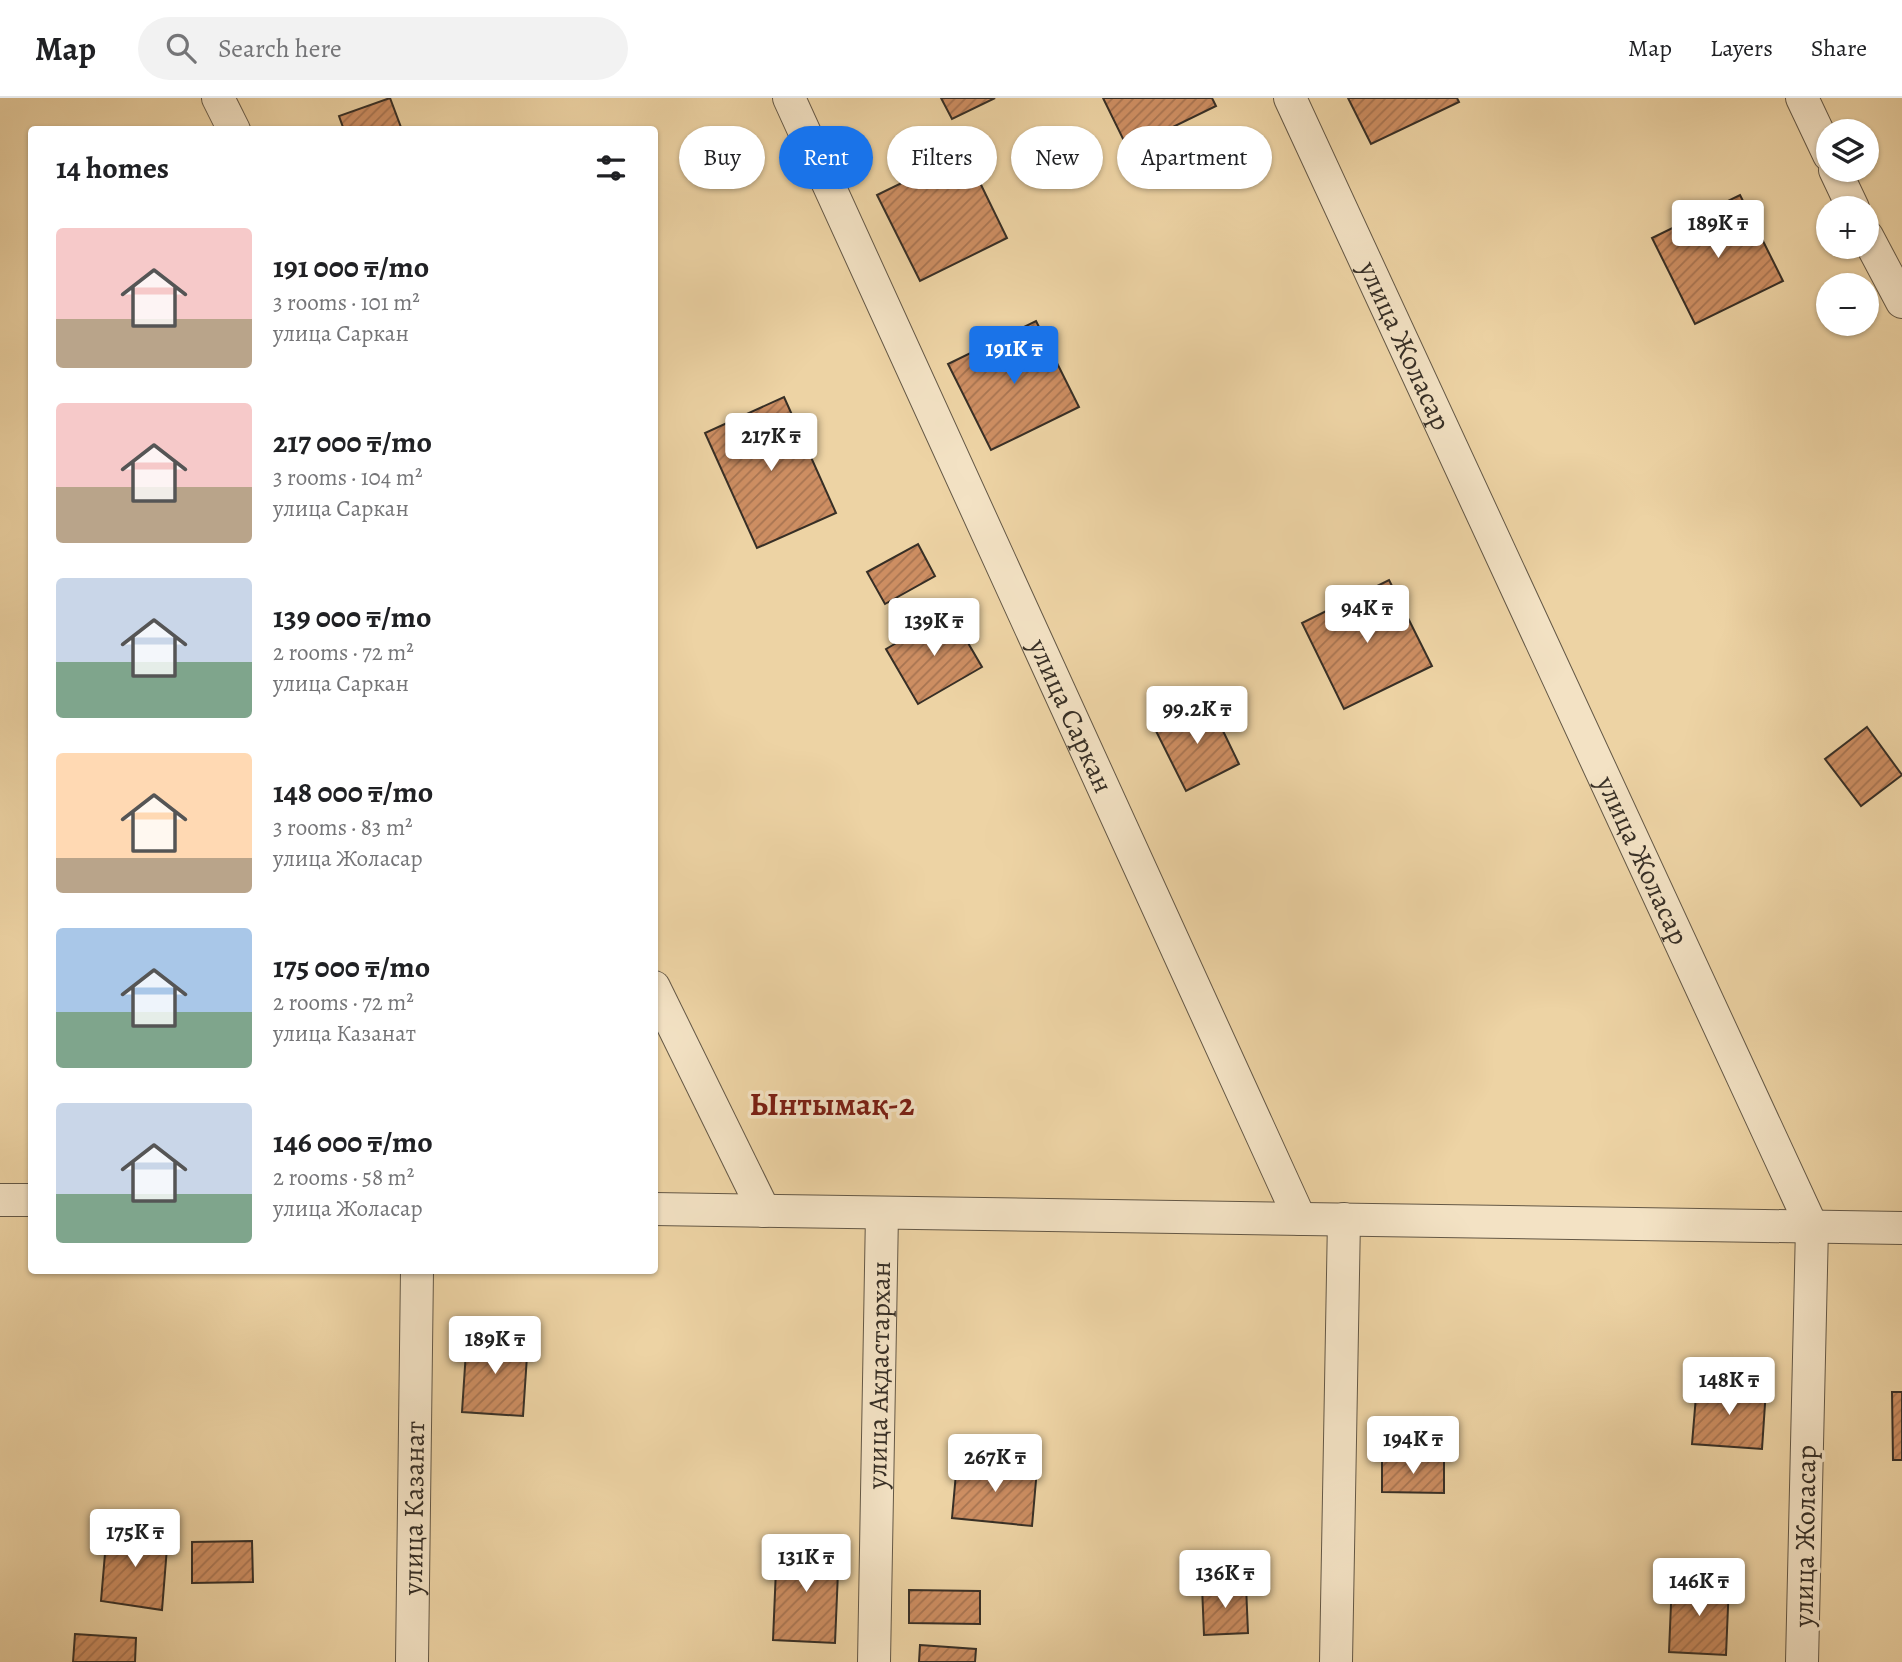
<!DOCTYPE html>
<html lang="en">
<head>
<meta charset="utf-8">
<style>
  :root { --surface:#fff; --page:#f2f2f2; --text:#202124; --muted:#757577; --line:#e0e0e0; --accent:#1a73e8 }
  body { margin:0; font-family:Alegreya,serif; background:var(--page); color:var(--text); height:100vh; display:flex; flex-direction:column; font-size:26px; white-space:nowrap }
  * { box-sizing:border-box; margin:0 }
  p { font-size:23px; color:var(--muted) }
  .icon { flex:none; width:38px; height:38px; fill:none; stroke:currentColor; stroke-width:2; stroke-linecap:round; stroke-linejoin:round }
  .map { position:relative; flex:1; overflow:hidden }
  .panel { position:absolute; left:28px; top:28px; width:630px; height:1148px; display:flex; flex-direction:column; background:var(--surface); border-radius:7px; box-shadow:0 2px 5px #0004 }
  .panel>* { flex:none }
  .guide { position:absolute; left:679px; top:28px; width:665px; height:63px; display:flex; gap:14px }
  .controls { position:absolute; left:1816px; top:21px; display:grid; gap:14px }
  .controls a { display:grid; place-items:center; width:63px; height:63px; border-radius:50%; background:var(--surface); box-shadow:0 2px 5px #0004; font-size:35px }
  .price { position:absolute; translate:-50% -60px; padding:0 16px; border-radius:7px; background:#fff; color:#222; font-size:23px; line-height:46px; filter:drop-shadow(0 2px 4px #0008) }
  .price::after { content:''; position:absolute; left:50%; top:42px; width:21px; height:16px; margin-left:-10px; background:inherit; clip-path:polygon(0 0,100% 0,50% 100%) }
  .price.on { background:var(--accent); color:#fff }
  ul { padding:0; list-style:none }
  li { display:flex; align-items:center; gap:21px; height:175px; padding:0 28px }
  li span { display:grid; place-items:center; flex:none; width:196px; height:140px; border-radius:7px; color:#555 }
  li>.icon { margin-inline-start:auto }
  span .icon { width:84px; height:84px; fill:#fffc; stroke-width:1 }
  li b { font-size:30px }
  h2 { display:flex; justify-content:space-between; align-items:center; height:84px; padding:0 28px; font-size:30px }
  .chip { padding:0 24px; border-radius:32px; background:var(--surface); box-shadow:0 2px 5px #0004; font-size:24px; line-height:63px }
  .chip.on { background:var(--accent); color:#fff }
  header { display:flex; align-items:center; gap:42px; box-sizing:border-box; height:98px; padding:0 35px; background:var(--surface); border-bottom:2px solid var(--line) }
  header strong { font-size:33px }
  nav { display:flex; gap:38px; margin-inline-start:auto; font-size:24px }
  .search { width:490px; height:63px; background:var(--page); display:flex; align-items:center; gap:18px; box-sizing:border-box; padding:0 24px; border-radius:38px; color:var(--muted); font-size:26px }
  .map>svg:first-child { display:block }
</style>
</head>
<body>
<header>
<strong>Map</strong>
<div class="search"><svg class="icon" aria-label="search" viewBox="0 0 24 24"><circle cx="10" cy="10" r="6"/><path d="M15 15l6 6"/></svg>Search here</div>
<nav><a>Map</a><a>Layers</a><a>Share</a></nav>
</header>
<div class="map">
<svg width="1902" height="1564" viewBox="0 0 1902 1564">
  <defs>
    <pattern id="building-hatch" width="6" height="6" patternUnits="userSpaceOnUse" patternTransform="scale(1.75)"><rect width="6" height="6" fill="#cd8e62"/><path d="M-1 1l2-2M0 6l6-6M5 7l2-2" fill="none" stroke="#a77451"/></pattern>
  </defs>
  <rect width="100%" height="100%" fill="#edd3a4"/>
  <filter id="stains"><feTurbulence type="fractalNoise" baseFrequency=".00286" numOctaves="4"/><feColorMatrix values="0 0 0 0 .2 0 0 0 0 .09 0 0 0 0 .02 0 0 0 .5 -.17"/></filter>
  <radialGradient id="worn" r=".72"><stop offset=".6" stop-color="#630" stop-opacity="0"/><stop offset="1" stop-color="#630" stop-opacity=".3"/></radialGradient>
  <g fill="url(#building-hatch)" stroke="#372f26" stroke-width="2">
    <polygon points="390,0 402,32 344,32 339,18"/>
    <polygon points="941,0 995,0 952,21"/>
    <polygon points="1103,0 1212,0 1216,8 1128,51"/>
    <polygon points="1348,0 1457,0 1459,4 1371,46"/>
    <polygon points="965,54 1007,140 920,183 877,97"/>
    <polygon points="1740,97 1783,183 1695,226 1652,140"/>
    <polygon points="1036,223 1079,309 991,352 948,266"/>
    <polygon points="784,299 836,415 757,450 705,335"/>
    <polygon points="918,446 935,478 885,506 867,474"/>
    <polygon points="1389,482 1432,568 1344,611 1302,525"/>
    <polygon points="950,514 982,569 918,606 886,551"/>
    <polygon points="1209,604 1239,666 1186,693 1155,631"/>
    <polygon points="1867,629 1902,677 1861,708 1825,661"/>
    <polygon points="467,1238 528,1243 523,1318 462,1314"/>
    <polygon points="1697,1286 1766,1291 1762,1351 1692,1346"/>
    <polygon points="1892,1294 1902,1294 1902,1362 1893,1362"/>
    <polygon points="1382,1362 1444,1363 1444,1395 1382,1394"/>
    <polygon points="957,1364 1037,1371 1032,1428 952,1420"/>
    <polygon points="107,1432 168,1437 162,1512 101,1503"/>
    <polygon points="252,1443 253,1484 192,1485 192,1444"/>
    <polygon points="777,1447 839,1450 835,1545 773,1542"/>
    <polygon points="1672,1482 1729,1485 1726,1557 1669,1554"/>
    <polygon points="1246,1487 1248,1535 1204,1537 1202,1488"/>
    <polygon points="909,1492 980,1493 980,1526 909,1525"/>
    <polygon points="75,1536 136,1540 135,1564 73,1564"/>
    <polygon points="920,1547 976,1551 975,1564 919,1564"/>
  </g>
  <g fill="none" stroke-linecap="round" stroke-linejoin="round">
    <defs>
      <g id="street">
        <polyline points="218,0 234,32"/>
        <path id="s1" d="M 789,0 L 1300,1121"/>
        <path id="s2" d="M 1290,0 L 1812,1129 L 1802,1564"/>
        <polyline points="1802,0 1829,57"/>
        <polyline points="1835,72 1853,110"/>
        <polyline points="1867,138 1902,204"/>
        <polyline points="654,889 764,1113"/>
        <polyline points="0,1102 32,1102"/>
        <polyline points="654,1111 1902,1130"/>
        <path id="s3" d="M 412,1564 L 417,1172"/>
        <path id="s4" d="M 874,1564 L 882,1115"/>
        <polyline points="1336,1564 1344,1121"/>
      </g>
    </defs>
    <use href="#street" stroke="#645846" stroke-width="34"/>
    <use href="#street" stroke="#f3e2c4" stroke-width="32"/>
  </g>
  <g text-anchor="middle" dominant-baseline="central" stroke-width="7" stroke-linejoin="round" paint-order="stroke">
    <g font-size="28" fill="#372f26" stroke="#f3e2c4">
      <text stroke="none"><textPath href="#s2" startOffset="273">улица Жоласар</textPath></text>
      <text stroke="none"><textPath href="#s1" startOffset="679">улица Саркан</textPath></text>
      <text stroke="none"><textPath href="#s2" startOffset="840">улица Жоласар</textPath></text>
      <text stroke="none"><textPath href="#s4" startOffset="287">улица Акдастархан</textPath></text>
      <text stroke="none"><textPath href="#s3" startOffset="154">улица Казанат</textPath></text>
      <text transform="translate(1805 1438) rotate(-89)">улица Жоласар</text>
    </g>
    <g font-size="32" font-weight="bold" fill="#7a1f14" stroke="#f3e2c4">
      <text x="832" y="1006">Ынтымақ-2</text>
    </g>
  </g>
  <rect width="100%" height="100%" filter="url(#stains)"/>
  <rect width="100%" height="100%" fill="url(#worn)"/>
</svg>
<div class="controls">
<a><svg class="icon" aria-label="layers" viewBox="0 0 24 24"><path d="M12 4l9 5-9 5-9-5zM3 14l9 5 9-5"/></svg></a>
<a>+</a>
<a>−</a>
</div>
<b class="price" style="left:1718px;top:162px">189K ₸</b>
<b class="price on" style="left:1014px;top:288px">191K ₸</b>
<b class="price" style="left:771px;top:375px">217K ₸</b>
<b class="price" style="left:1367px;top:547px">94K ₸</b>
<b class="price" style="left:934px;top:560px">139K ₸</b>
<b class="price" style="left:1197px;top:648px">99.2K ₸</b>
<b class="price" style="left:495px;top:1278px">189K ₸</b>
<b class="price" style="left:1729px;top:1319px">148K ₸</b>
<b class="price" style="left:1413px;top:1378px">194K ₸</b>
<b class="price" style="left:995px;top:1396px">267K ₸</b>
<b class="price" style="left:135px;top:1471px">175K ₸</b>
<b class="price" style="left:806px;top:1496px">131K ₸</b>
<b class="price" style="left:1225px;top:1512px">136K ₸</b>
<b class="price" style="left:1699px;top:1520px">146K ₸</b>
<div class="guide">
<a class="chip">Buy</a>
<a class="chip on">Rent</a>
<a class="chip">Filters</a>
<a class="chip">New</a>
<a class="chip">Apartment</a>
</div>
<section class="panel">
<h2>14 homes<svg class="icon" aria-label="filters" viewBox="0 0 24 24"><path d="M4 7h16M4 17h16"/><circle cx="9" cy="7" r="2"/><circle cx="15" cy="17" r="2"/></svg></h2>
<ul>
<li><span style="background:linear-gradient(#f6c9c9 65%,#b9a48a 0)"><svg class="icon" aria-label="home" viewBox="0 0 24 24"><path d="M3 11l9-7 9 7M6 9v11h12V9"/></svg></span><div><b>191 000 ₸/mo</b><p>3 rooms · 101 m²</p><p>улица Саркан</p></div></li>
<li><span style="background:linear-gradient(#f6c9c9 60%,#b9a48a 0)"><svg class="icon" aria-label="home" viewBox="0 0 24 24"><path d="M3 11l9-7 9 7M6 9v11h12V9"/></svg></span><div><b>217 000 ₸/mo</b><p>3 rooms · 104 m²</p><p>улица Саркан</p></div></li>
<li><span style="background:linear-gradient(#c9d6e8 60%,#7fa58c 0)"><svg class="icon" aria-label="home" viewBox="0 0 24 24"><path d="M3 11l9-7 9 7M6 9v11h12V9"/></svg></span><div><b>139 000 ₸/mo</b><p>2 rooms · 72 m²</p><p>улица Саркан</p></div></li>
<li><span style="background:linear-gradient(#ffd9b3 75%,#b9a48a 0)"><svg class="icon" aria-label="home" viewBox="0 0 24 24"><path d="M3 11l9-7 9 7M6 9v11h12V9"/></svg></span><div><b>148 000 ₸/mo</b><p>3 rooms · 83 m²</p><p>улица Жоласар</p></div></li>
<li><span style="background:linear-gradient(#a9c7e8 60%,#7fa58c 0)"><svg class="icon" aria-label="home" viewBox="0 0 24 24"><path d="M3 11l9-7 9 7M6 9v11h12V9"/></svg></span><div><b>175 000 ₸/mo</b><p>2 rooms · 72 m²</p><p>улица Казанат</p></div></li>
<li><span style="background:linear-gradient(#c9d6e8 65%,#7fa58c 0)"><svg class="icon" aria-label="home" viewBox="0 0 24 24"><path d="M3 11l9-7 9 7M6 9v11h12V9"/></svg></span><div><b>146 000 ₸/mo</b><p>2 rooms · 58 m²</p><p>улица Жоласар</p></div></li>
</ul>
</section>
</div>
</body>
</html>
